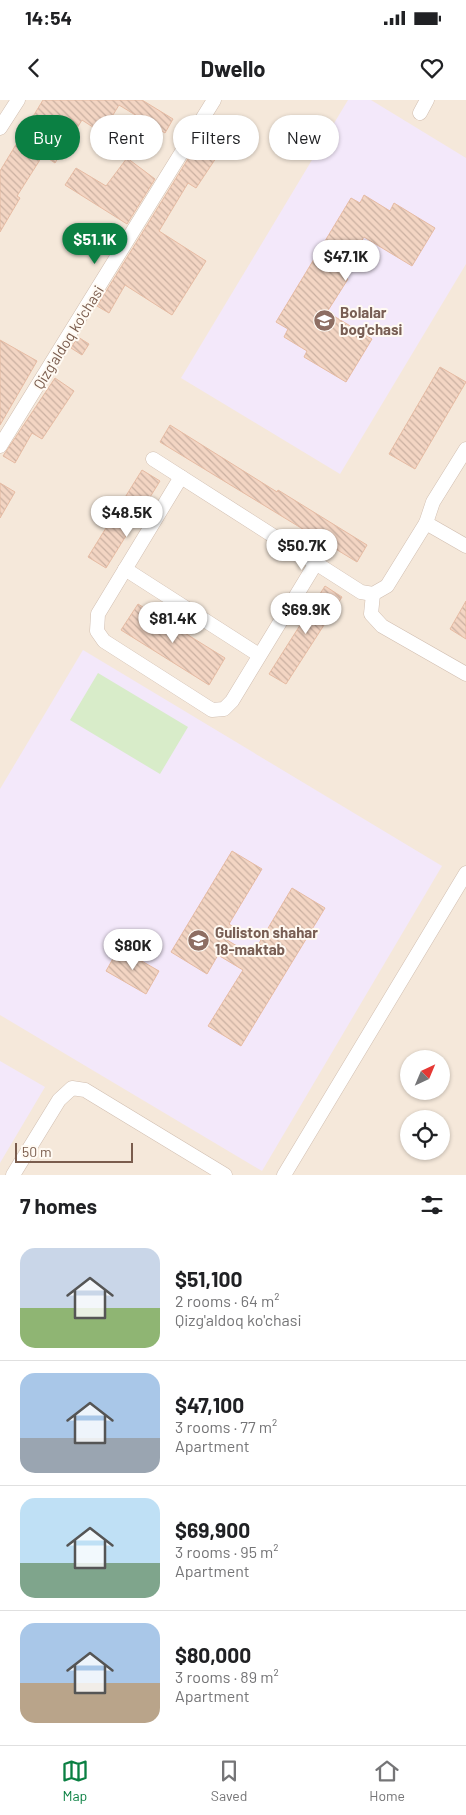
<!DOCTYPE html>
<html lang="en">
<head>
<meta charset="utf-8">
<style>
  :root { --surface:#fff; --page:#f2f2f2; --text:#202124; --muted:#757577; --line:#e0e0e0; --accent:#0b8043 }
  body { margin:0; font-family:Barlow,sans-serif; background:var(--page); color:var(--text); height:100vh; display:flex; flex-direction:column; font-size:19px; white-space:nowrap }
  * { box-sizing:border-box; margin:0 }
  p { font-size:16px; color:var(--muted) }
  .icon { flex:none; width:28px; height:28px; fill:none; stroke:currentColor; stroke-width:2; stroke-linecap:round; stroke-linejoin:round }
  .map { position:relative; height:1075px; overflow:hidden }
  .drawer { display:flex; flex-direction:column; background:var(--surface); flex:1 }
  .drawer>* { flex:none }
  .hud { position:absolute; left:15px; top:15px; width:436px; height:45px; display:flex; gap:10px }
  .needle { width:32px; rotate:44deg }
  .controls { position:absolute; left:400px; top:950px; display:grid; gap:10px }
  .controls a { display:grid; place-items:center; width:50px; height:50px; border-radius:50%; background:var(--surface); box-shadow:0 1px 4px #0004; font-size:25px }
  .scale { position:absolute; left:15px; bottom:12px; width:118px; box-sizing:border-box; padding-left:5px; border:2px solid #7a5c4d; border-top:0; font-size:14px; line-height:18px; white-space:nowrap; color:#7a5c4d; -webkit-text-stroke:4px #fffaf3; paint-order:stroke }
  .price { position:absolute; translate:-50% -42px; padding:0 11px; border-radius:18px; background:#fff; color:#222; font-size:16px; line-height:32px; filter:drop-shadow(0 1px 2px #0008) }
  .price::after { content:''; position:absolute; left:50%; top:30px; width:15px; height:11px; margin-left:-8px; background:inherit; clip-path:polygon(0 0,100% 0,50% 100%) }
  .price.on { background:var(--accent); color:#fff }
  ul { padding:0; list-style:none }
  li { display:flex; align-items:center; gap:15px; height:125px; padding:0 20px }
  li+li { border-top:1px solid var(--line) }
  li span { display:grid; place-items:center; flex:none; width:140px; height:100px; border-radius:15px; color:#555 }
  li>.icon { margin-inline-start:auto }
  span .icon { width:60px; height:60px; fill:#fffc; stroke-width:1 }
  li b { font-size:21px }
  h2 { display:flex; justify-content:space-between; align-items:center; height:60px; padding:0 20px; font-size:21px }
  .tag { padding:0 18px; border-radius:22px; background:var(--surface); box-shadow:0 1px 4px #0004; font-size:18px; line-height:45px }
  .tag.on { background:var(--accent); color:#fff }
  .status { display:flex; justify-content:space-between; align-items:center; height:35px; padding:0 25px; background:var(--surface); direction:ltr }
  .status svg { height:14px; fill:currentColor }
  header { display:flex; justify-content:space-between; align-items:center; height:65px; padding:0 20px; background:var(--surface); font-size:22px; font-weight:700 }
  .tab-bar { display:flex; justify-content:space-around; align-items:center; height:70px; border-top:1px solid var(--line); background:var(--surface); font-size:14px; color:var(--muted) }
  .tab-bar a { display:grid; justify-items:center; gap:2px }
  .tab-bar .on { color:var(--accent) }
  .map>svg:first-child { display:block }
</style>
</head>
<body>
<div class="status"><b>14:54</b><svg viewBox="0 0 49 12"><path d="M0 12V9h3v3zM5 12V6h3v6zM10 12V3h3v9zM15 12V0h3v12zM26 1h20v11H26zM47 4h2v5h-2z"/></svg></div>
<header><svg class="icon" aria-label="back" viewBox="0 0 24 24"><path d="M15 5l-7 7 7 7"/></svg>Dwello<svg class="icon" aria-label="heart" viewBox="0 0 24 24"><path d="M12 20l-8-8c-3-5 5-10 8-4 3-6 11-1 8 4z"/></svg></header>
<div class="map">
<svg width="466" height="1075" viewBox="0 0 466 1075">
  <defs>
    <pattern id="building-back-hatch" width="6" height="6" patternUnits="userSpaceOnUse" patternTransform="scale(1.25)"><rect width="6" height="6" fill="#f3d5c3"/><path d="M-1 5l2 2M0 0l6 6M5-1l2 2" fill="none" stroke="#cab0a1"/></pattern>
  </defs>
  <rect width="100%" height="100%" fill="#fdf6ec"/>
  <path fill="#f5e8da" fill-rule="evenodd" d="M 0,0 L 466,0 L 466,1075 L 0,1075 ZM 409,959 L 441,959 L 441,991 L 409,991 ZM 409,1019 L 441,1019 L 441,1051 L 409,1051 Z"/>
  <g fill="#f3e8fa">
    <polygon points="348,0 371,0 466,58 466,164 340,374 181,278"/>
    <polygon points="83,550 442,766 262,1071 0,915 0,689"/>
    <polygon points="0,961 45,987 0,1063"/>
  </g>
  <polygon fill="#d8ecc9" points="98,573 188,627 160,674 70,620"/>
  <g fill="url(#building-back-hatch)" stroke="#e6bba3">
    <polygon points="43,0 142,0 173,19 165,33 119,5 102,33 82,20 55,63 43,55 17,96 20,98 0,132 0,71"/>
    <polygon points="204,33 224,46 196,88 188,83 159,131 206,161 172,215 125,185 109,213 97,206"/>
    <polygon points="127,58 155,79 127,124 65,85 76,68 106,86"/>
    <polygon points="364,95 390,111 394,103 435,128 412,166 364,137 341,174 348,179 327,212 372,239 346,282 304,257 307,251 284,237 288,229 276,222 351,98 360,103"/>
    <polygon points="78,237 89,244 82,255 71,248"/>
    <polygon points="0,240 37,261 0,325"/>
    <polygon points="440,267 466,282 415,369 389,354"/>
    <polygon points="55,278 74,291 42,339 32,333 15,363 3,356"/>
    <polygon points="170,325 277,392 278,390 367,445 357,462 160,342"/>
    <polygon points="142,370 160,381 106,468 88,457"/>
    <polygon points="0,383 15,392 0,418"/>
    <polygon points="325,486 342,497 286,584 269,574"/>
    <polygon points="466,501 466,539 450,529"/>
    <polygon points="138,504 225,558 209,585 121,530"/>
    <polygon points="232,751 262,769 229,824 235,828 227,840 252,855 292,788 325,808 241,946 208,926 243,870 218,855 207,874 171,852"/>
    <polygon points="119,848 159,871 146,894 106,871"/>
  </g>
  <g fill="none" stroke-linecap="round" stroke-linejoin="round">
    <defs>
      <g id="minor">
        <polyline points="420,13 427,0"/>
        <polyline points="0,28 18,0"/>
        <polyline points="0,346 214,0"/>
        <polyline points="153,359 361,492 373,494 387,486 426,423 433,402 466,349"/>
        <polyline points="181,377 98,514 97,531 104,541 212,610 224,609 232,601 316,463"/>
        <polyline points="426,423 466,446"/>
        <polyline points="125,469 259,555"/>
        <polyline points="373,494 371,514 382,526 466,574"/>
        <polyline points="13,1075 59,1000 72,988 85,990 225,1075"/>
        <polyline points="284,1075 466,773"/>
      </g>
    </defs>
    <use href="#minor" stroke="#d1beb0" stroke-width="15"/>
    <use href="#minor" stroke="#fff" stroke-width="14"/>
  </g>
  <defs>
    <symbol id="school-disc" viewBox="-11 -11 22 22"><circle r="9.5" fill="#8d6e63" stroke="#fffaf3"/><path d="M0-5L7-2L0 1L-7-2ZM-4 1L0 2.5L4 1V4Q0 6-4 4Z" fill="#fff"/></symbol>
  </defs>
  <g fill-rule="evenodd">
    <use href="#school-disc" x="312" y="208" width="25" height="25"/>
    <use href="#school-disc" x="186" y="828" width="25" height="25"/>
  </g>
  <g text-anchor="middle" dominant-baseline="central" stroke-width="4" stroke-linejoin="round" paint-order="stroke">
    <g font-size="15" font-weight="bold" fill="#785e54" stroke="#fffaf3" text-anchor="start">
      <text x="340" y="212">Bolalar<tspan x="340" dy="17">bog'chasi</tspan></text>
      <text x="215" y="832">Guliston shahar<tspan x="215" dy="17">18-maktab</tspan></text>
    </g>
    <g font-size="15" fill="#7a5c4d" stroke="#fffaf3">
      <text transform="translate(68 237) rotate(-58)">Qizg'aldoq ko'chasi</text>
    </g>
  </g>
</svg>
<div class="controls">
<a><svg class="needle" viewBox="-14 -14 28 28"><path d="M0-13l5 13h-10z" fill="#e53935"/><path d="M0 13l5-13h-10z" fill="#757577"/></svg></a>
<a><svg class="icon" aria-label="locate" viewBox="0 0 24 24"><circle cx="12" cy="12" r="6"/><path d="M12 2v4M12 18v4M2 12h4M18 12h4"/></svg></a>
</div>
<div class="scale">50 m</div>
<b class="price on" style="left:95px;top:165px">$51.1K</b>
<b class="price" style="left:346px;top:182px">$47.1K</b>
<b class="price" style="left:127px;top:438px">$48.5K</b>
<b class="price" style="left:302px;top:471px">$50.7K</b>
<b class="price" style="left:306px;top:535px">$69.9K</b>
<b class="price" style="left:173px;top:544px">$81.4K</b>
<b class="price" style="left:133px;top:871px">$80K</b>
<div class="hud">
<a class="tag on">Buy</a>
<a class="tag">Rent</a>
<a class="tag">Filters</a>
<a class="tag">New</a>
</div>
</div>
<section class="drawer">
<h2>7 homes<svg class="icon" aria-label="filters" viewBox="0 0 24 24"><path d="M4 7h16M4 17h16"/><circle cx="9" cy="7" r="2"/><circle cx="15" cy="17" r="2"/></svg></h2>
<ul>
<li><span style="background:linear-gradient(#c9d6e8 60%,#8fb573 0)"><svg class="icon" aria-label="home" viewBox="0 0 24 24"><path d="M3 11l9-7 9 7M6 9v11h12V9"/></svg></span><div><b>$51,100</b><p>2 rooms · 64 m²</p><p>Qizg'aldoq ko'chasi</p></div></li>
<li><span style="background:linear-gradient(#a9c7e8 65%,#9aa5b1 0)"><svg class="icon" aria-label="home" viewBox="0 0 24 24"><path d="M3 11l9-7 9 7M6 9v11h12V9"/></svg></span><div><b>$47,100</b><p>3 rooms · 77 m²</p><p>Apartment</p></div></li>
<li><span style="background:linear-gradient(#bfe0f5 65%,#7fa58c 0)"><svg class="icon" aria-label="home" viewBox="0 0 24 24"><path d="M3 11l9-7 9 7M6 9v11h12V9"/></svg></span><div><b>$69,900</b><p>3 rooms · 95 m²</p><p>Apartment</p></div></li>
<li><span style="background:linear-gradient(#a9c7e8 60%,#b9a48a 0)"><svg class="icon" aria-label="home" viewBox="0 0 24 24"><path d="M3 11l9-7 9 7M6 9v11h12V9"/></svg></span><div><b>$80,000</b><p>3 rooms · 89 m²</p><p>Apartment</p></div></li>
</ul>
</section>
<nav class="tab-bar">
<a class="on"><svg class="icon" aria-label="map" viewBox="0 0 24 24"><path d="M3 6l6-2 6 2 6-2v14l-6 2-6-2-6 2zM9 4v14M15 6v14"/></svg>Map</a>
<a><svg class="icon" aria-label="saved" viewBox="0 0 24 24"><path d="M7 4h10v16l-5-4-5 4z"/></svg>Saved</a>
<a><svg class="icon" aria-label="home" viewBox="0 0 24 24"><path d="M3 11l9-7 9 7M6 9v11h12V9"/></svg>Home</a>
</nav>
</body>
</html>
